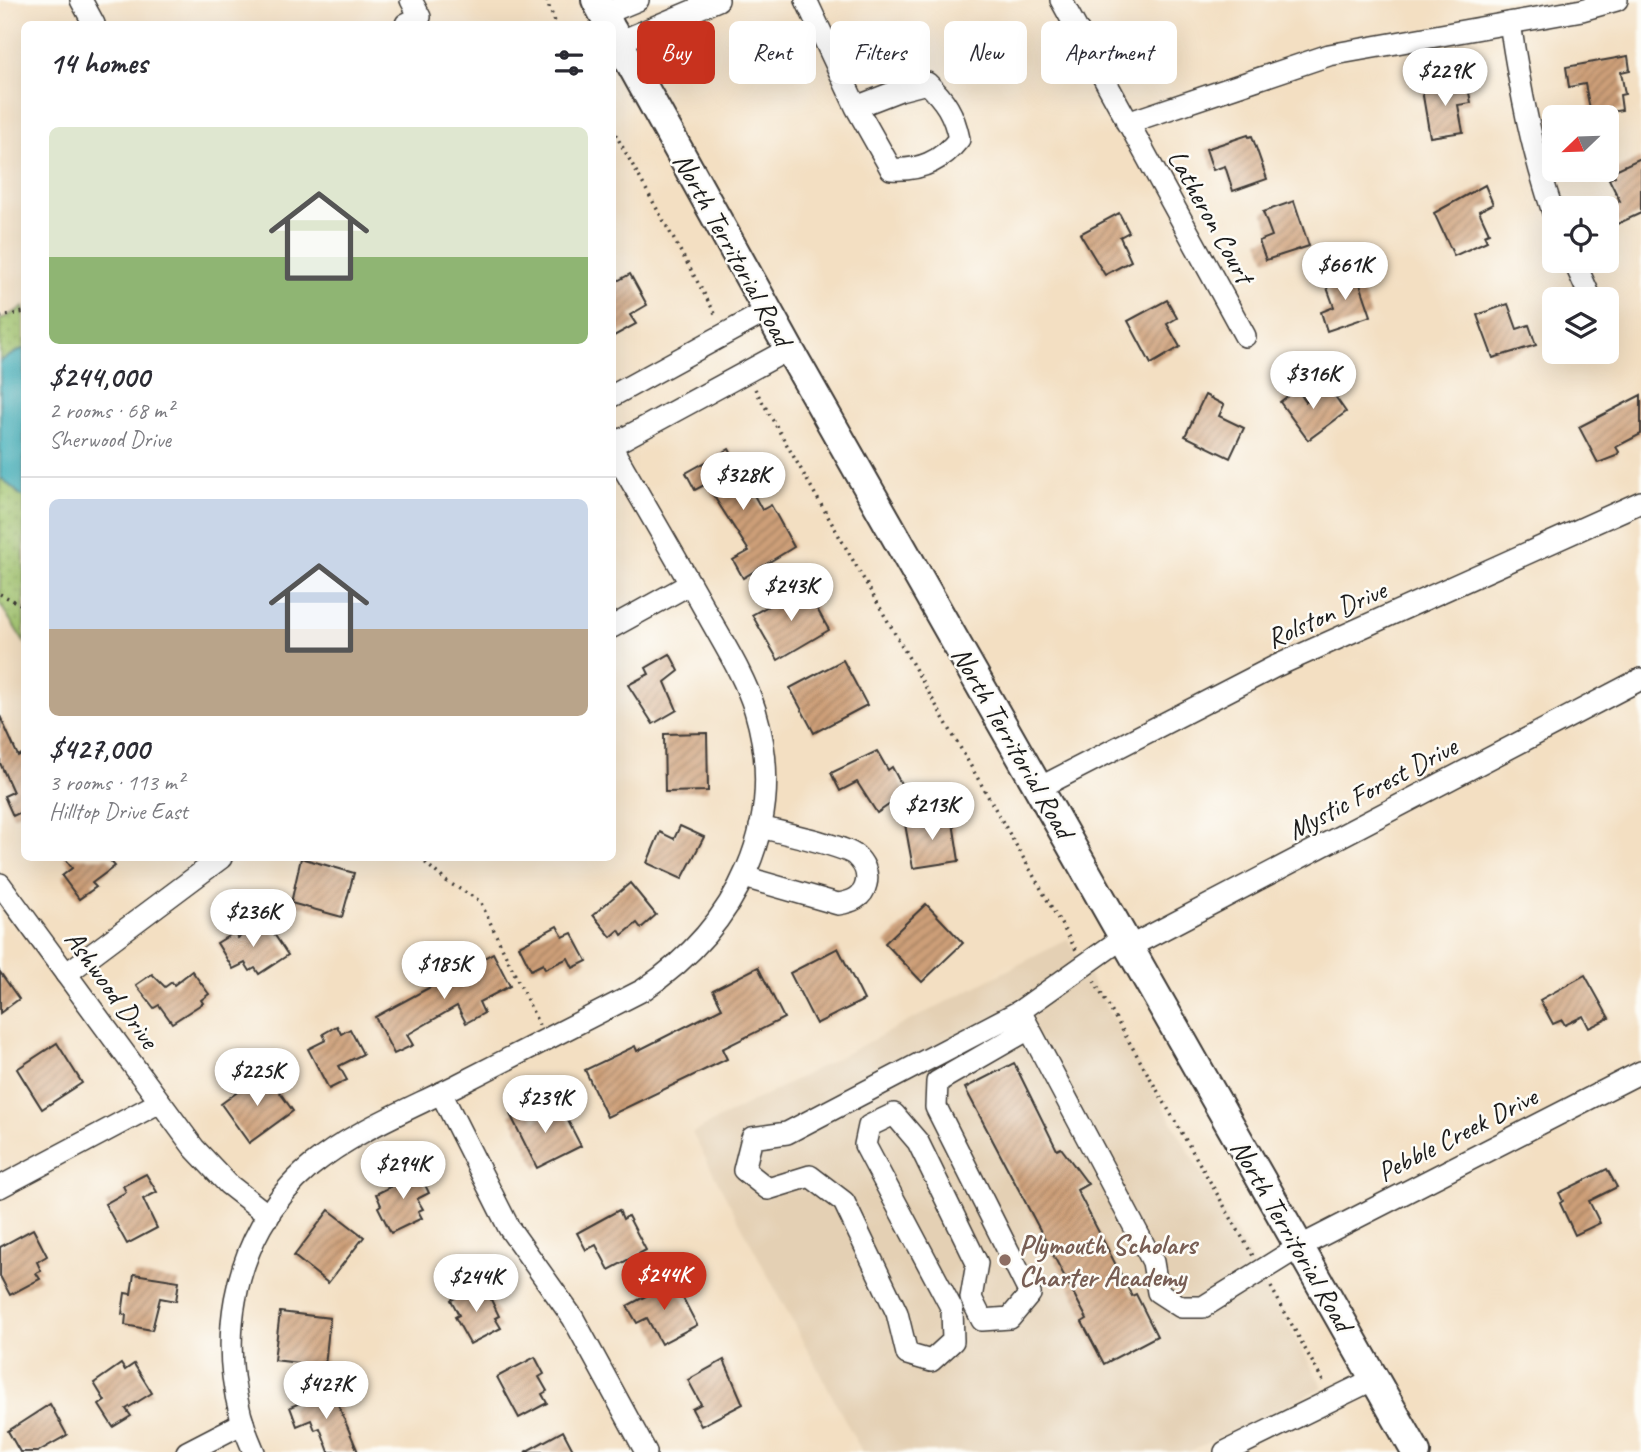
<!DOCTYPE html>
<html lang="en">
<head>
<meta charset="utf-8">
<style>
  :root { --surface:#fff; --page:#f2f2f3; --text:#2b2b33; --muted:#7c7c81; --line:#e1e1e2; --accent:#c8321e }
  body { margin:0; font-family:Caveat,sans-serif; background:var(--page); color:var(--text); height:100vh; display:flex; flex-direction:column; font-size:26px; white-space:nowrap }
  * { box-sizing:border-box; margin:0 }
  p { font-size:23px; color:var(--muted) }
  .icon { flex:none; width:38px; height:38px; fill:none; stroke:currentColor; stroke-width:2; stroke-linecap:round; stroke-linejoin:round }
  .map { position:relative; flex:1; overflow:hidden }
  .drawer { position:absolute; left:21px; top:21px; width:595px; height:840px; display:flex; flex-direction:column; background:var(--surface); border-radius:10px; box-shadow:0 7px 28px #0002 }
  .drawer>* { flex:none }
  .guide { position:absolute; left:637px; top:21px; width:665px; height:63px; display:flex; gap:14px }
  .needle { width:46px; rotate:247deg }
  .buttons { position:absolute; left:1542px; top:105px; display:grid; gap:14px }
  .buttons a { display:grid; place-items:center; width:77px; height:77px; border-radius:10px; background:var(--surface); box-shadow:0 7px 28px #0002; font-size:35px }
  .price { position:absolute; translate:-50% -60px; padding:0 16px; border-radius:24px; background:#fff; color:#222; font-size:23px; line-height:46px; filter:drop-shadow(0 2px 4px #0008) }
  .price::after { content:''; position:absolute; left:50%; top:42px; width:21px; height:16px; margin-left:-10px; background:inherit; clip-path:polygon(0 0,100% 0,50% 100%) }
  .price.on { background:var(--accent); color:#fff }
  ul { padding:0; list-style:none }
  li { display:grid; align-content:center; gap:14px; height:371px; padding:0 28px }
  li+li { border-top:2px solid var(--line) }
  li span { display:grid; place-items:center; height:217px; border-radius:10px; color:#555 }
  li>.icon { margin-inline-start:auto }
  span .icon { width:126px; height:126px; fill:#fffc; stroke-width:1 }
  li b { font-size:30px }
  h2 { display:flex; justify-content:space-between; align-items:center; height:84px; padding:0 28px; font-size:30px }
  .pill { padding:0 24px; border-radius:10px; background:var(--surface); box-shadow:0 7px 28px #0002; font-size:24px; line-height:63px }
  .pill.on { background:var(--accent); color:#fff }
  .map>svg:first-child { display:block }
</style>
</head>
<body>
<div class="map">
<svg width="1641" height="1452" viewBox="0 0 1641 1452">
  <defs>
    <pattern id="park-dots" width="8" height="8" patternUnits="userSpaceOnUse" patternTransform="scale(1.75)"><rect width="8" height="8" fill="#a4c770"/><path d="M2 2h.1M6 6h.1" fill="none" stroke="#8daa60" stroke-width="1.8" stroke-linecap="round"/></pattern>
    <pattern id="building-hatch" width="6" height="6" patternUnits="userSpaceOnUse" patternTransform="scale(1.75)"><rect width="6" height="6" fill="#cd9f78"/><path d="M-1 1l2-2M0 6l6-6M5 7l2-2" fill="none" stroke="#a68162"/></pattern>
  </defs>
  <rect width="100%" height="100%" fill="#fdfcf7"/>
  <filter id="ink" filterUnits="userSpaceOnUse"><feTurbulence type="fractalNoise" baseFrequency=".0143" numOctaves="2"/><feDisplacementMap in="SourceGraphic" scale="14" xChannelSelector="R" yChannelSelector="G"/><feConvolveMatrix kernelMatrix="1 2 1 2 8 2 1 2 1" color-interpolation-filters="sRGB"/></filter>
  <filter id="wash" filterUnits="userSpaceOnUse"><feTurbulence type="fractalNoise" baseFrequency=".00686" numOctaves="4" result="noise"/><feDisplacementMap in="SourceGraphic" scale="28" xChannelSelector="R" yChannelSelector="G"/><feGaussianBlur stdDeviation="1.57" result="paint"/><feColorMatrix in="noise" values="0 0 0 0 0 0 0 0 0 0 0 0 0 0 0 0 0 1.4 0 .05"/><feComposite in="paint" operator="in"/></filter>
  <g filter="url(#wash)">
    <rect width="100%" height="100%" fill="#f3dfc2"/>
    <polygon fill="#e4d0b4" points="1068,939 1323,1387 1189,1452 862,1452 692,1133"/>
    <polygon fill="url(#park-dots)" stroke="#607246" stroke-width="2" points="24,307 24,642 0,604 0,320"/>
    <polygon fill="#43b2bd" stroke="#30676c" stroke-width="2" points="24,348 24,498 0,477 0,361"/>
    <g id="blocks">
      <g fill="url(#building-hatch)">
        <polygon points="1628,56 1630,70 1621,72 1625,94 1620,95 1622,110 1594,115 1593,108 1590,109 1585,84 1569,87 1566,67"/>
        <polygon points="1467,82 1471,103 1458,105 1463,132 1430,137 1422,90"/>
        <polygon points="1248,135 1249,137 1252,136 1267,179 1233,191 1225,166 1213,170 1206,149"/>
        <polygon points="1641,158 1641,213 1613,226 1606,208 1620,201 1609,179 1615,176 1613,171"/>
        <polygon points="1485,185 1493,204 1479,211 1489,233 1484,235 1487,241 1454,256 1434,213"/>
        <polygon points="1294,201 1309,246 1266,260 1259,241 1272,236 1263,212"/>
        <polygon points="1119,213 1129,232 1120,237 1131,261 1105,275 1080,234"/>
        <polygon points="1356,272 1371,316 1327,331 1321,312 1334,307 1325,282"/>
        <polygon points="630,274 647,305 630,315 636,324 612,337 612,284"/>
        <polygon points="1167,300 1177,318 1167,324 1180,347 1151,364 1128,321"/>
        <polygon points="1508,304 1517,329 1529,325 1536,345 1493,358 1477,315"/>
        <polygon points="1328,386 1346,412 1308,440 1280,402 1297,389 1306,402"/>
        <polygon points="1205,395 1224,405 1219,416 1244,428 1230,458 1185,436"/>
        <polygon points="1641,395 1641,434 1616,447 1619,452 1616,456 1598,463 1579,427"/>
        <polygon points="729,449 762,510 771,505 794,547 743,578 733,560 749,551 706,484 695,490 686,473"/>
        <polygon points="804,586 829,630 778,660 752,615"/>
        <polygon points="670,654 679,671 665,682 677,710 653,724 628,685 649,674 646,668"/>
        <polygon points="843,660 867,705 814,733 790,688"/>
        <polygon points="0,716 18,756 24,753 24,819 21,812 13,816 4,796 13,792 0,763"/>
        <polygon points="707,733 708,791 665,792 664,734"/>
        <polygon points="877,751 888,770 892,767 906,793 877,813 857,782 840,791 831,773"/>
        <polygon points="952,816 959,861 913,868 905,824"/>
        <polygon points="680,826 704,837 682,879 647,863 660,832 674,839"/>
        <polygon points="64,858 108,858 115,866 92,883 96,887 79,899 62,876 72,868"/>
        <polygon points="301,858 354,873 342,917 291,903"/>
        <polygon points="630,883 656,915 641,928 637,923 622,935 619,930 611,937 593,915"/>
        <polygon points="926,904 963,943 922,982 885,943"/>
        <polygon points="262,922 269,933 272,931 288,955 259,974 255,968 250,971 245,963 233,969 217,943 235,932 238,938"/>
        <polygon points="557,926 563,937 572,933 587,961 573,968 568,958 545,969 543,964 531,970 519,946"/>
        <polygon points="838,948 864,1000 816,1024 790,973"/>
        <polygon points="493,953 510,986 479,1002 484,1013 466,1023 457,1006 407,1035 413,1045 394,1054 375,1017"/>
        <polygon points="758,967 784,1018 722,1049 727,1059 607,1117 585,1070 635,1046 637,1051 722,1008 713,990"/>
        <polygon points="192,971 209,994 201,1000 203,1003 172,1023 159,1005 154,1008 136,985 152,974 165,987 172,982 174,985"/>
        <polygon points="0,972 19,999 0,1013"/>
        <polygon points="1585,975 1609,1018 1589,1028 1583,1016 1565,1025 1562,1020 1553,1024 1540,1000"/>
        <polygon points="337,1026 341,1034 350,1029 363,1054 339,1066 347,1080 329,1089 308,1049 326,1040 323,1034"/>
        <polygon points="57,1043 82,1083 42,1109 17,1069"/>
        <polygon points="1014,1063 1057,1150 1061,1148 1088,1184 1077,1190 1132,1296 1136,1294 1157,1336 1104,1364 1082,1322 1087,1319 965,1088"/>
        <polygon points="265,1072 293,1111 249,1143 221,1104"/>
        <polygon points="527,1105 535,1120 556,1110 560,1116 564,1113 581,1146 537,1168 510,1114"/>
        <polygon points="417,1168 429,1193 417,1199 423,1209 418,1211 422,1218 391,1233 378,1207 381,1205 376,1194 400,1182 398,1178"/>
        <polygon points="1607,1169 1617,1187 1589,1201 1600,1223 1575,1235 1560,1203 1563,1201 1559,1193"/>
        <polygon points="146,1174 157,1192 143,1199 157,1228 127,1244 105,1204 126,1192 123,1186"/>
        <polygon points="329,1210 364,1237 328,1283 294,1256"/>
        <polygon points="619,1210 623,1219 628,1216 646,1250 609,1270 596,1245 586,1250 577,1233"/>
        <polygon points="33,1229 47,1256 37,1262 41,1271 36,1273 40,1279 10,1295 0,1276 0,1247"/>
        <polygon points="134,1274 179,1281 176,1301 160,1298 152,1330 125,1325 126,1315 122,1314 125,1293 131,1294"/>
        <polygon points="674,1281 697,1325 661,1344 647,1318 637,1323 627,1306"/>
        <polygon points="483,1283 499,1316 495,1318 501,1328 470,1344 455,1317 459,1315 451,1300"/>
        <polygon points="280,1312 330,1318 325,1366 274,1360"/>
        <polygon points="535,1357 544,1374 539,1377 547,1391 542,1394 547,1403 519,1418 497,1377"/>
        <polygon points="724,1360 743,1404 701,1426 692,1409 701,1404 688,1380"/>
        <polygon points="121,1364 125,1370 134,1364 152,1393 126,1409 131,1416 113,1427 99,1405 105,1401 94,1383"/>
        <polygon points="332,1390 358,1452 329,1452 320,1428 315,1430 311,1420 297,1426 290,1407"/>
        <polygon points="50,1404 67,1435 37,1452 20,1452 8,1431"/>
        <polygon points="563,1431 574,1452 525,1452"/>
      </g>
    </g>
  </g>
  <g filter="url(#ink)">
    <use href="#blocks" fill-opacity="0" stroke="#3c3935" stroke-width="2"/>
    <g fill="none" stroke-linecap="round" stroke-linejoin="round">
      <defs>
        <g id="minor">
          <polyline points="81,0 94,24"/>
          <path d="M 806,0 L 856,107 L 891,169 C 919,171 941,162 959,139 C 954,114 945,100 927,83 L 900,90 L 856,107"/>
          <polyline points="1061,0 1245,336"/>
          <polyline points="604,14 638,0"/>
          <path d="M 1510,23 C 1520,89 1532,152 1554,215"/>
          <polyline points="406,24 420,17 411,0"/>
          <polyline points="619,42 718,0"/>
          <polyline points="1127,123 1329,55 1582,10 1617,0"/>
          <polyline points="1574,261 1591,299"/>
          <polyline points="612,396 767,311"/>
          <polyline points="612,445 789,349"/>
          <polyline points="612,627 690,584"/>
          <polyline points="1039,788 1274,667 1641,502"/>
          <path d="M 744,877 L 838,904 C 851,902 863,898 866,884 C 869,873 863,862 855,855 C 842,845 779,832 760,827"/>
          <polyline points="0,884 194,1148 228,1184 269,1216"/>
          <polyline points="1124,937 1020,1011 1153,1262 1158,1292 1181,1307 1203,1307 1299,1247 1641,1072"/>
          <polyline points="1129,947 1641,679"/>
          <polyline points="66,974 221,858"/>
          <polyline points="1020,1011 787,1133 752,1138 744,1170 768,1189 810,1176 844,1202 897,1313 907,1354 931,1361 953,1341 952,1309 865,1145 869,1126 894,1114 918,1142 977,1263 971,1298 982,1320 1010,1318 1030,1294 936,1107 937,1082 1029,1029"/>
          <polyline points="441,1093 509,1228 573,1318 646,1452"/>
          <polyline points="0,1187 160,1102"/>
          <polyline points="187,1452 243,1423"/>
          <path d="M 254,1452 C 211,1357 228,1235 311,1166 C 354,1131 410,1109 459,1084 C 520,1053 582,1021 643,990 C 737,927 789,823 755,710 C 744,675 723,643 705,610 C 675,556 643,502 612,448"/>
          <polyline points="1225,1452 1374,1379"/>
        </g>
        <g id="major">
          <polyline points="596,0 609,24"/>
          <polyline points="612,30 789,349 1416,1452"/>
        </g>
      </defs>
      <use href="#minor" stroke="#3c3935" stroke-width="24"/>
      <use href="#major" stroke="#3c3935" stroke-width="32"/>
      <g stroke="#3c3935" stroke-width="3.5" stroke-dasharray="2 5" stroke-linecap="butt">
        <polyline points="546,0 556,24"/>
        <polyline points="612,128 717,317"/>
        <polyline points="0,317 24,312"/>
        <polyline points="755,389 1076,950"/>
        <polyline points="0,594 24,606"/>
        <polyline points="420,858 446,881 480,901 539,1025"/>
        <polyline points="1094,981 1253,1256"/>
        <polyline points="1271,1287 1324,1383"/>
      </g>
      <use href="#minor" stroke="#fff" stroke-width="21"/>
      <use href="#major" stroke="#fff" stroke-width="28"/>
    </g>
  </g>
  <circle fill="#8d6e63" stroke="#fdfcf7" stroke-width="2.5" cx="1005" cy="1260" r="7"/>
  <g text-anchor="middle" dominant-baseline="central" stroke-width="5" stroke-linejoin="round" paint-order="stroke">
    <g font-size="28" fill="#1c1c1c" stroke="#fdfcf7">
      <text transform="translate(1211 216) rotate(61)">Latheron Court</text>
      <text transform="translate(733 249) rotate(61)">North Territorial Road</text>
      <text transform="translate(1326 614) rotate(-24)">Rolston Drive</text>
      <text transform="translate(1013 742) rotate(60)">North Territorial Road</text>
      <text transform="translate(1372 788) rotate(-28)">Mystic Forest Drive</text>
      <text transform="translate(112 989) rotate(54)">Ashwood Drive</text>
      <text transform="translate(1457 1134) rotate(-27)">Pebble Creek Drive</text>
      <text transform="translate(1292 1235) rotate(60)">North Territorial Road</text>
    </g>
    <g font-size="28" font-weight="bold" fill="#785e54" stroke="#fdfcf7" text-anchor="start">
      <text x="1019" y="1244">Plymouth Scholars<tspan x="1019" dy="32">Charter Academy</tspan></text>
    </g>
  </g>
</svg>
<div class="buttons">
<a><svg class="needle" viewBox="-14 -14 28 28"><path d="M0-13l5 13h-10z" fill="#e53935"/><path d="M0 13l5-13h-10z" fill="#7c7c81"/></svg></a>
<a><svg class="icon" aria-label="locate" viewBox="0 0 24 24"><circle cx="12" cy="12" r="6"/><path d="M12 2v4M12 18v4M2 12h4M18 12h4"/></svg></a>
<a><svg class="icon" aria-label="layers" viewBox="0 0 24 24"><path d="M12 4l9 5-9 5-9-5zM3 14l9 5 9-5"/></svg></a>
</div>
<b class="price" style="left:1445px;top:108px">$229K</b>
<b class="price" style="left:1345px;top:302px">$661K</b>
<b class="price" style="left:1313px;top:411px">$316K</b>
<b class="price" style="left:743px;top:512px">$328K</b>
<b class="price" style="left:791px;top:623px">$243K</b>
<b class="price" style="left:932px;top:842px">$213K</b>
<b class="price" style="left:253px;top:949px">$236K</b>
<b class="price" style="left:444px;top:1001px">$185K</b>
<b class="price" style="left:257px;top:1108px">$225K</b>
<b class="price" style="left:545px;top:1135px">$239K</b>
<b class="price" style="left:403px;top:1201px">$294K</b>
<b class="price on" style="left:664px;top:1312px">$244K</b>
<b class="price" style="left:476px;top:1314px">$244K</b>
<b class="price" style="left:326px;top:1421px">$427K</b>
<div class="guide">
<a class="pill on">Buy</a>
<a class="pill">Rent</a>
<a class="pill">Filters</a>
<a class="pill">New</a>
<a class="pill">Apartment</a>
</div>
<section class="drawer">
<h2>14 homes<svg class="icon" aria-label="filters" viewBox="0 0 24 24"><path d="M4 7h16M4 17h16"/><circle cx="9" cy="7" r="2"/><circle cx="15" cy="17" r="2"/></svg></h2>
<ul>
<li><span style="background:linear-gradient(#dfe7d0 60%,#8fb573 0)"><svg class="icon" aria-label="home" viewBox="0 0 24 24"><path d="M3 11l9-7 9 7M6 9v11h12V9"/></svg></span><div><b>$244,000</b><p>2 rooms · 68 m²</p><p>Sherwood Drive</p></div></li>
<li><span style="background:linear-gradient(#c9d6e8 60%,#b9a48a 0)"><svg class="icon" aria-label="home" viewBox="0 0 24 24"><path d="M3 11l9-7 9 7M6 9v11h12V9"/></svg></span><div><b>$427,000</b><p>3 rooms · 113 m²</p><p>Hilltop Drive East</p></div></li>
</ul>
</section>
</div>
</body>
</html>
